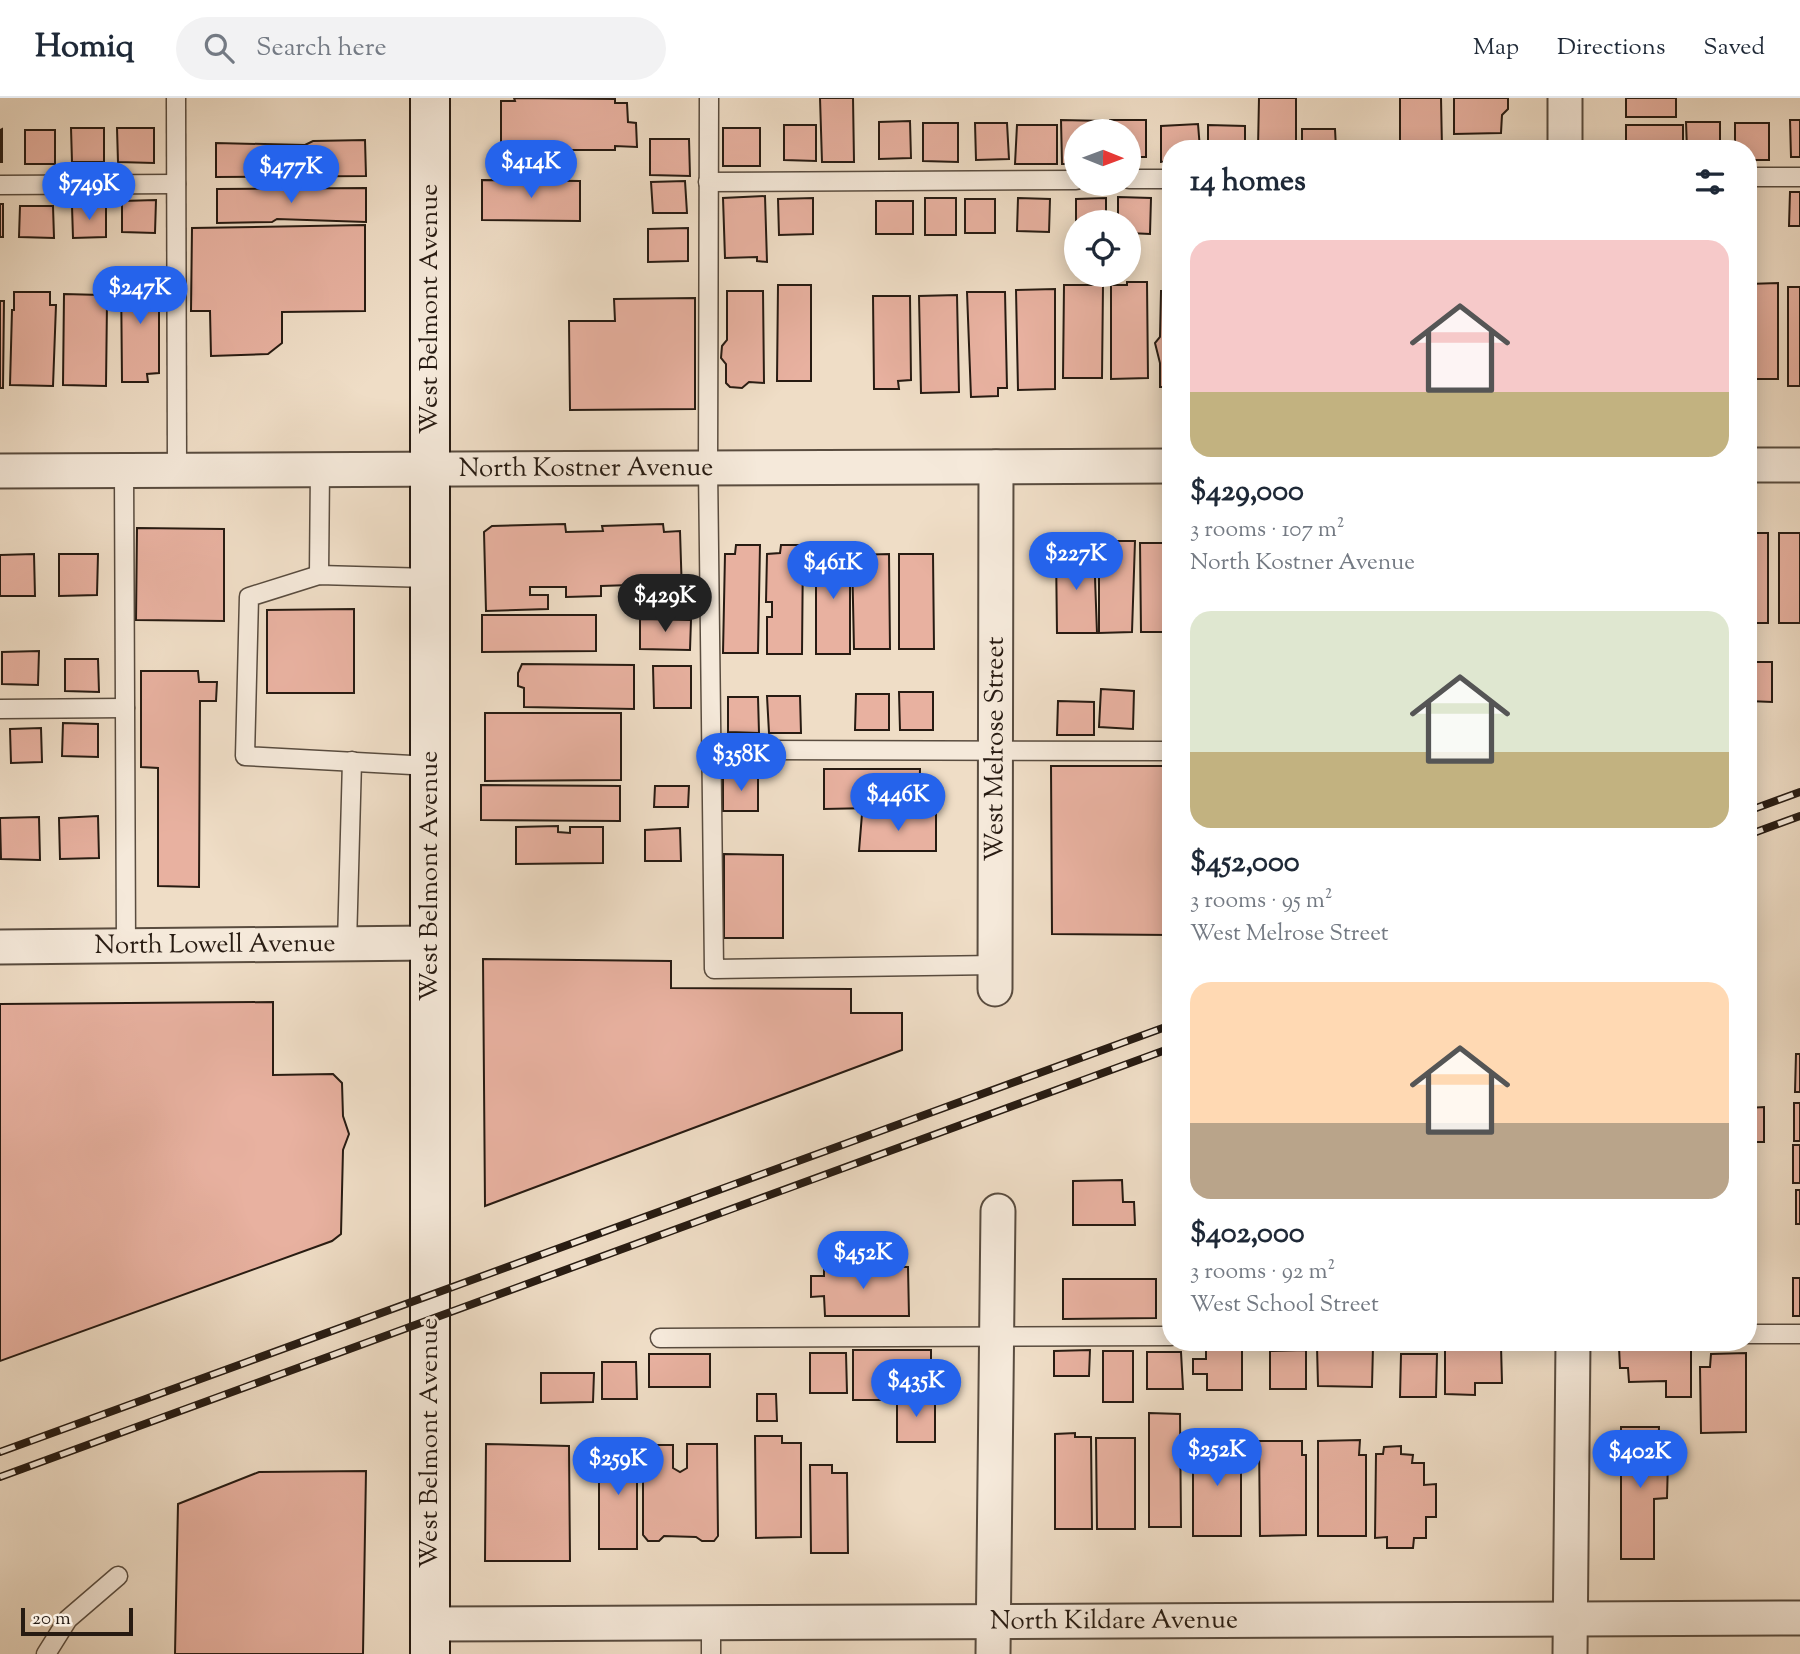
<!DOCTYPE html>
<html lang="en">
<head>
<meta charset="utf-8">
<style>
  :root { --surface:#fff; --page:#f2f2f3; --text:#1f2937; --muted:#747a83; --line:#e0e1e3; --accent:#2563eb }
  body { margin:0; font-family:"Sorts Mill Goudy",serif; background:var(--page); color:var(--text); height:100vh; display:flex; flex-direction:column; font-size:26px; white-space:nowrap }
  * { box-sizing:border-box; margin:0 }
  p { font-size:23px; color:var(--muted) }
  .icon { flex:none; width:38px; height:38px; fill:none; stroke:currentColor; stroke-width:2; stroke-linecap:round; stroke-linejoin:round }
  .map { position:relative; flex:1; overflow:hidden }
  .panel { position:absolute; left:1162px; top:42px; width:595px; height:1211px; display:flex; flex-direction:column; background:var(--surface); border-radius:28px; box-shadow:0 4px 18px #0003 }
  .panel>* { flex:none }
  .needle { width:46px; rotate:91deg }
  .buttons { position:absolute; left:1064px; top:21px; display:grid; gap:14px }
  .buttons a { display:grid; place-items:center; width:77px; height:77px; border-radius:50%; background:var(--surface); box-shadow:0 4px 18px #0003; font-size:35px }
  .scale { position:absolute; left:21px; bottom:18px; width:112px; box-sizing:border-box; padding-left:7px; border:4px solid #271b12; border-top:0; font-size:19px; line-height:24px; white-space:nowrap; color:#271b12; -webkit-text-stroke:5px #f5e9da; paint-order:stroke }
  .price { position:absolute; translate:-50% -60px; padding:0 16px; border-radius:24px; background:var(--accent); color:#fff; font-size:23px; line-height:46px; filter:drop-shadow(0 2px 4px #0008) }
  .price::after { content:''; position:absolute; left:50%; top:42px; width:21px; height:16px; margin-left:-10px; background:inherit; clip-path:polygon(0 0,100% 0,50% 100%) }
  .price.active { background:#222; color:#fff }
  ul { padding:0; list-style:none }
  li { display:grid; align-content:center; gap:14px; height:371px; padding:0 28px }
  li span { display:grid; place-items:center; height:217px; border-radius:21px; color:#555 }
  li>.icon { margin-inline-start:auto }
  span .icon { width:126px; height:126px; fill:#fffc; stroke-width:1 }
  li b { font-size:30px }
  h2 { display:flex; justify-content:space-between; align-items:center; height:84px; padding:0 28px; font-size:30px }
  header { display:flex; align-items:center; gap:42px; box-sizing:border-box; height:98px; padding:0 35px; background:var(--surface); border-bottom:2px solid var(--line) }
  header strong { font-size:33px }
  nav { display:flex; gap:38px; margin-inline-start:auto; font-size:24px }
  .search { width:490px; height:63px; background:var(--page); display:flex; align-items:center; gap:18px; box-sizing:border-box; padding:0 24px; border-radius:38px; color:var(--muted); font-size:26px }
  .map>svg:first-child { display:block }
</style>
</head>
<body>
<header>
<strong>Homiq</strong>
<div class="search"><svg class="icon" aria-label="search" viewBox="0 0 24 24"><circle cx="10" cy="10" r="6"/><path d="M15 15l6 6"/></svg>Search here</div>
<nav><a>Map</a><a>Directions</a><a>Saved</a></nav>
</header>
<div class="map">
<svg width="1800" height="1556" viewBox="0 0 1800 1556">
  <rect width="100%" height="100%" fill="#efddc6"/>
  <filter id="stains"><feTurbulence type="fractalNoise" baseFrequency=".00286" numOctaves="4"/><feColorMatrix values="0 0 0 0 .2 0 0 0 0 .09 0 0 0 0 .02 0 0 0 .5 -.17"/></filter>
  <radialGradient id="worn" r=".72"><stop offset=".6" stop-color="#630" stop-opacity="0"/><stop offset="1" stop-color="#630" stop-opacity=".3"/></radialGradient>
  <g fill="#e8b1a0" stroke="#271b12" stroke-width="2">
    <polygon points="514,0 615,1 615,5 627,5 628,24 636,25 637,49 615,48 615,52 515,52 515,47 501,47 501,3 515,3"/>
    <polygon points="820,0 853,0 854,64 822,64"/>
    <polygon points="1259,0 1296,0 1296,51 1258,51"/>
    <polygon points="1400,0 1441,0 1442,51 1400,51"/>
    <polygon points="1454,0 1508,0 1508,11 1502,17 1501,35 1454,36"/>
    <rect x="1626" y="0" width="50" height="19"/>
    <polygon points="1061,22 1106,23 1106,33 1076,33 1076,66 1062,66"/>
    <polygon points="1110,22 1146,22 1146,59 1129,59 1129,33 1110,33"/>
    <polygon points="1790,22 1800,22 1800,59 1791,59"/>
    <polygon points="910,23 911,60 879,61 879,24"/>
    <polygon points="1686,24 1720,24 1720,51 1687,51"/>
    <polygon points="923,25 958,25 958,64 923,63"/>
    <polygon points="975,25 1007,25 1009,61 976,62"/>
    <polygon points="1735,25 1769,25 1769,62 1748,62 1748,51 1735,51"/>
    <polygon points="1198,26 1200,51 1171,51 1171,63 1161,64 1161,28"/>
    <polygon points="784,27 816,27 816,63 784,62"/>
    <polygon points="1017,27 1057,27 1057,66 1015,66"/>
    <polygon points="1208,27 1245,28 1245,51 1208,51"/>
    <rect x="1626" y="27" width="57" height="24"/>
    <polygon points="71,30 104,30 104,64 72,64"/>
    <polygon points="117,30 154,30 154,65 118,64"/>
    <rect x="723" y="30" width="37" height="38"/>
    <polygon points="2,31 2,64 0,64 0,32"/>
    <polygon points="1302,31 1335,31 1336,51 1302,51"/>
    <rect x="25" y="32" width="30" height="34"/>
    <polygon points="650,41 689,41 690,78 650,77"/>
    <polygon points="365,42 366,78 216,79 216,45 305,47 313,43"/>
    <polygon points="482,82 580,83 580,123 482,122"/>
    <polygon points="685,83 687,115 653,115 651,84"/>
    <polygon points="366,90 366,124 277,121 272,124 217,125 217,91"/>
    <polygon points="1790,94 1800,94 1800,128 1789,128"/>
    <polygon points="765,98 767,164 757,163 757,159 725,160 723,100"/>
    <polygon points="1118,99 1151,100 1150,136 1129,135 1129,124 1118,124"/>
    <rect x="1163" y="99" width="8" height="34"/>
    <polygon points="813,100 813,136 779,137 778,101"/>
    <rect x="925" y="100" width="31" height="37"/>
    <polygon points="1018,100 1050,101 1049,134 1017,133"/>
    <polygon points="1106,100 1106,124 1076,124 1076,133 1076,101"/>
    <rect x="965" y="101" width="30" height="34"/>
    <polygon points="156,102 155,135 122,134 122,103"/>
    <rect x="876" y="103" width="37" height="33"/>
    <rect x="0" y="106" width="3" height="33"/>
    <polygon points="20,108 53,108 54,140 19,139"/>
    <polygon points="72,108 106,108 106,139 73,140"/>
    <polygon points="365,127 365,213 282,214 282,245 268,256 211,258 210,213 191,213 192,130"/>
    <polygon points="688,130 688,163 648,164 648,131"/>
    <polygon points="121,174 159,175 159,275 147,276 148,284 122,284"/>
    <polygon points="1127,184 1147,184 1148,280 1111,281 1111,187 1127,187"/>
    <polygon points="1778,185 1778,281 1748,281 1748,186"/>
    <polygon points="778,187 811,187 811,283 777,283"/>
    <polygon points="1064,187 1103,187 1102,280 1063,280"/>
    <rect x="1788" y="189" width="12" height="99"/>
    <polygon points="1055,191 1055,291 1018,292 1016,192"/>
    <polygon points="727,193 763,193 764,285 749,284 742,290 730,289 726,285 726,266 721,260 722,248 727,242"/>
    <polygon points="1161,193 1171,193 1171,289 1160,289 1160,265 1155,245 1160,239"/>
    <polygon points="14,194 50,194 50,207 56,207 53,288 10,287 12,212 14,212"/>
    <polygon points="967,194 1005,194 1007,290 998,290 998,298 971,299"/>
    <polygon points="64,196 101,197 101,203 107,204 106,288 63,287"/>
    <polygon points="957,197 959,294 921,295 919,198"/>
    <polygon points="873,198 910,198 911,282 898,283 899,291 874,291"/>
    <polygon points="695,200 695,311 570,312 569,223 615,223 614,201"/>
    <polygon points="0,203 4,203 3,290 0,290"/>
    <polygon points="565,426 566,434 603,433 602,428 663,426 664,434 680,433 682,496 661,496 661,486 601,488 601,498 566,499 566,489 530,489 530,497 548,497 548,511 486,513 484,434 492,428"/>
    <polygon points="137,430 224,431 224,523 136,522"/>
    <rect x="1748" y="435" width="20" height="90"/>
    <rect x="1779" y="435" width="21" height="90"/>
    <polygon points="1099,443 1135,443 1132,534 1099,535"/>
    <polygon points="1140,445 1171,445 1171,534 1141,534"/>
    <polygon points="736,447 760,447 758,555 723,555 725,456 735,456"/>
    <polygon points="781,447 803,447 802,556 767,556 767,519 772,519 772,504 766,504 767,456 780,455"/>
    <polygon points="838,447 838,455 850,456 850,556 816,556 816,448"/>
    <polygon points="1094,452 1097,535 1057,535 1056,453"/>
    <polygon points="34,456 35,498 0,498 0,457"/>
    <polygon points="59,456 98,456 97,497 59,498"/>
    <polygon points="889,456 890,551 854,551 852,457"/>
    <polygon points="899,456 933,456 934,551 899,551"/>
    <polygon points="354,511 354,595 267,595 267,512"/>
    <polygon points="482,517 596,517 596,553 482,554"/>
    <polygon points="640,521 691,522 690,552 640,551"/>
    <polygon points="39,553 38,587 2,586 2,554"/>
    <polygon points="65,561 98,561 99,594 65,593"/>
    <polygon points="1748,564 1772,564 1772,604 1748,603"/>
    <polygon points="522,566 634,567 634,611 524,609 524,590 518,588 518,575"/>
    <polygon points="653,568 691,568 691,610 654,610"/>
    <polygon points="141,573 198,573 199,584 217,584 216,603 200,603 199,789 158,788 158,670 141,669"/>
    <polygon points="1101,591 1134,593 1133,631 1099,629"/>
    <polygon points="899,594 933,594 933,632 900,632"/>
    <polygon points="856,596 889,596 889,632 855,632"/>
    <polygon points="767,598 800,598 801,635 769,635"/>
    <polygon points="728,599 758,599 759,635 728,634"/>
    <polygon points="1058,603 1094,604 1094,637 1057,637"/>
    <polygon points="485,615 621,615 621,682 485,683"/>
    <polygon points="63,625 98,626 98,659 62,658"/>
    <polygon points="41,630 42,664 11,665 10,631"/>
    <polygon points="1051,668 1171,668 1171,837 1052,836"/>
    <polygon points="824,671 920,671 919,709 824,711"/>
    <rect x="723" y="677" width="35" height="36"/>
    <polygon points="481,687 620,688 620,723 481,722"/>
    <polygon points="655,688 689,688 688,709 654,709"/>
    <polygon points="862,716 936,716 936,753 859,753"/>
    <polygon points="98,718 99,760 60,761 59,720"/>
    <polygon points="39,719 40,762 1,761 0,720"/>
    <polygon points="558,728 558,734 570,735 570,729 603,729 603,765 516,766 516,729"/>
    <polygon points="680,730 681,763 645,763 645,732"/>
    <polygon points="724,756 783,757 783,840 724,840"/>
    <polygon points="483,861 671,863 671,890 851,891 851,915 902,915 902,952 485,1108"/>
    <polygon points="273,904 273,977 333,976 342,985 343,1018 349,1036 343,1052 341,1136 332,1143 0,1263 0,906"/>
    <polygon points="1796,956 1800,956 1800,994 1795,994"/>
    <rect x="1794" y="1005" width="6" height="38"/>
    <polygon points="1764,1009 1764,1044 1748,1044 1748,1010"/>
    <rect x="1793" y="1047" width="7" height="38"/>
    <polygon points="1122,1082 1123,1104 1134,1104 1135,1127 1073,1127 1073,1083"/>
    <rect x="1796" y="1092" width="4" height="34"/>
    <polygon points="824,1169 908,1169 909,1218 825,1218 824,1198 811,1199 811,1178 824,1178"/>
    <rect x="1793" y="1180" width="7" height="38"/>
    <polygon points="1063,1181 1156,1181 1156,1220 1063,1221"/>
    <polygon points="1628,1246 1691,1246 1691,1299 1666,1299 1666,1283 1629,1284 1628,1270 1620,1270 1619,1249 1627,1249"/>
    <polygon points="1317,1248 1373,1248 1372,1289 1318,1288"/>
    <polygon points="1445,1248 1501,1248 1502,1285 1475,1285 1475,1297 1445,1296"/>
    <polygon points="1242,1250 1242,1292 1207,1292 1207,1276 1193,1276 1193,1261 1206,1261 1206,1251"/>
    <polygon points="853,1252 931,1252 931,1287 881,1287 880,1302 853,1302"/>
    <polygon points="1090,1252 1089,1278 1054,1278 1054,1253"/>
    <polygon points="1306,1252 1306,1291 1270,1291 1270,1253"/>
    <rect x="1103" y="1253" width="30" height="51"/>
    <polygon points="1147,1254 1181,1254 1183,1291 1147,1291"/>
    <polygon points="810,1255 846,1255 847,1295 810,1295"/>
    <polygon points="1746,1255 1746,1334 1701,1335 1700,1269 1710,1269 1711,1256"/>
    <rect x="649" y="1256" width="61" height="33"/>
    <polygon points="1401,1256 1437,1256 1436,1299 1400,1299"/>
    <polygon points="602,1264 636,1264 637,1301 602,1301"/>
    <polygon points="541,1275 594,1275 593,1304 541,1305"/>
    <polygon points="757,1296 776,1296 777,1323 757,1323"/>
    <polygon points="935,1297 935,1344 897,1344 897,1298"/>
    <polygon points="1149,1315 1180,1316 1181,1429 1149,1429"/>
    <polygon points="1621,1329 1659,1329 1658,1363 1668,1362 1667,1400 1654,1401 1654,1461 1621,1461"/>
    <polygon points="1075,1335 1075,1339 1091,1339 1092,1431 1055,1431 1055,1336"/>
    <polygon points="755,1338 782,1338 782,1345 801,1345 801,1439 756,1440"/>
    <polygon points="1096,1340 1135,1340 1135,1431 1097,1431"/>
    <polygon points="1193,1342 1241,1343 1241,1438 1193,1438"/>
    <polygon points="1360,1342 1359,1357 1366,1357 1366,1438 1318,1438 1318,1343"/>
    <polygon points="1259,1343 1302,1343 1302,1357 1306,1357 1306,1437 1260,1438"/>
    <polygon points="486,1346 569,1348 570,1463 485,1463"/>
    <polygon points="687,1346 717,1346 718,1438 714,1443 702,1443 696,1439 664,1438 659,1443 648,1443 643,1437 643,1347 673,1347 673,1370 680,1374 687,1370"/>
    <rect x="599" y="1347" width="38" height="104"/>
    <polygon points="1401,1348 1401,1356 1413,1357 1412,1365 1424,1365 1424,1387 1436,1386 1436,1419 1426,1419 1426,1440 1414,1440 1413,1450 1387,1450 1387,1439 1375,1440 1376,1356 1383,1356 1384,1349"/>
    <polygon points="810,1367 832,1367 832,1375 847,1375 848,1455 811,1455"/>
    <polygon points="366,1373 363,1556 175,1556 178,1406 259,1374"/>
  </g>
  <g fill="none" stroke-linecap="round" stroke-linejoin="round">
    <defs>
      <g id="lane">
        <polyline points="176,0 177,371"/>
        <polyline points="709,0 708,369 714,871 996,867"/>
        <polyline points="1748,79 1800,79"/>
        <polyline points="1129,81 1171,81"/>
        <polyline points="708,84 1076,82"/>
        <polyline points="0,87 176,86"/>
        <polyline points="124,372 126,848"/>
        <polyline points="319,477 320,371"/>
        <polyline points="0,611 125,610"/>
        <polyline points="711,652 1171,653"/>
        <polyline points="430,668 245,658 249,499 319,477 430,480"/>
        <polyline points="347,846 352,663"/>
        <polyline points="1748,1236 1800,1236"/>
        <polyline points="660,1240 1171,1238"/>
        <polyline points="711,1524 711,1556"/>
        <polyline points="46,1556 68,1521 118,1478"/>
      </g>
      <g id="street">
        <polyline points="1565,0 1565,51"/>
        <polyline points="1748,367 1800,367"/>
        <path id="s1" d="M 0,373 L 1171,368"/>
        <path id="s2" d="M 0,849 L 430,845"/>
        <path id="s3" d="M 995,891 L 996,369"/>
        <path id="s4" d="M 430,1526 L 1800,1520"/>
        <polyline points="993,1556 998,1113"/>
        <polyline points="1570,1556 1573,1244"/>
      </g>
      <polyline id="secondary" points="430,1556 430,0"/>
    </defs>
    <use href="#lane" stroke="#594c3f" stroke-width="21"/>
    <use href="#street" stroke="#594c3f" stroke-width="37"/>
    <use href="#secondary" stroke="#271b12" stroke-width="42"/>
    <use href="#lane" stroke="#f5e9da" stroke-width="18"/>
    <use href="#street" stroke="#f5e9da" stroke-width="33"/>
    <use href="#secondary" stroke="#f5e9da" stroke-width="38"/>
    <defs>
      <g id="rail">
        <polyline points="1748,713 1800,694"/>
        <polyline points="1748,737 1800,718"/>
        <polyline points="0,1354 1171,927"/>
        <polyline points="0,1379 1171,950"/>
      </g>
    </defs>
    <use href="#rail" stroke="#271b12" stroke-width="8"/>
    <use href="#rail" stroke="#f5e9da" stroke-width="5" stroke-dasharray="16" stroke-linecap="butt"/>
  </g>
  <g text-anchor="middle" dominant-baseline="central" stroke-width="5" stroke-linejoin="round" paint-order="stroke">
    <g font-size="26" fill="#271b12" stroke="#f5e9da">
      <text transform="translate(430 211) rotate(-90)">West Belmont Avenue</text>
      <text stroke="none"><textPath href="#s1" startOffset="586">North Kostner Avenue</textPath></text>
      <text stroke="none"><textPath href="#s3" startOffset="240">West Melrose Street</textPath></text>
      <text transform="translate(430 778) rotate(-90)">West Belmont Avenue</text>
      <text stroke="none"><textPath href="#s2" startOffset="215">North Lowell Avenue</textPath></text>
      <text transform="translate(430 1345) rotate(-90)">West Belmont Avenue</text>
      <text stroke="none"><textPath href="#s4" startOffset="684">North Kildare Avenue</textPath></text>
    </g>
  </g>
  <rect width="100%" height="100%" filter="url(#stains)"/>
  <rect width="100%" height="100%" fill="url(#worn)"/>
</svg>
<div class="buttons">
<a><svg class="needle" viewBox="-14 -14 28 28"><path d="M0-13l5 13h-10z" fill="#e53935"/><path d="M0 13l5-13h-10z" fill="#747a83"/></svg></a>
<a><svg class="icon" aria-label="locate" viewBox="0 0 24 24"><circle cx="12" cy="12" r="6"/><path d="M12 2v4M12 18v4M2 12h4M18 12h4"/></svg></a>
</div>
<div class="scale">20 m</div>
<b class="price" style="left:531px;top:102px">$414K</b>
<b class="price" style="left:291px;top:107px">$477K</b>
<b class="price" style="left:89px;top:124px">$749K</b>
<b class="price" style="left:140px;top:228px">$247K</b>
<b class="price" style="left:1076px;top:494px">$227K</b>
<b class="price" style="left:833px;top:503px">$461K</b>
<b class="price active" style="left:665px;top:536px">$429K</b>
<b class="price" style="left:741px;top:695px">$358K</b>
<b class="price" style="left:898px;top:735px">$446K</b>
<b class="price" style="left:863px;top:1193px">$452K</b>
<b class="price" style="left:916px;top:1321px">$435K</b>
<b class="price" style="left:1217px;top:1390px">$252K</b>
<b class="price" style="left:1640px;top:1392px">$402K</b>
<b class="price" style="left:618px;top:1399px">$259K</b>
<section class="panel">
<h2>14 homes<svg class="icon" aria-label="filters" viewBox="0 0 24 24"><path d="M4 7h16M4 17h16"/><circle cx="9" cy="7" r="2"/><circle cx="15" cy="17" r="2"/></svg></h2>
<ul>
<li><span style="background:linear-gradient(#f6c9c9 70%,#c2b280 0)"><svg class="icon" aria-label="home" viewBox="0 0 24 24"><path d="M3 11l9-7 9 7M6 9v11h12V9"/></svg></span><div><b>$429,000</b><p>3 rooms · 107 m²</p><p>North Kostner Avenue</p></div></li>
<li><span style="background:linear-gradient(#dfe7d0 65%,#c2b280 0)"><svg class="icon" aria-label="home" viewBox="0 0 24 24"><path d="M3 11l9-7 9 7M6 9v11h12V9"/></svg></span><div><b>$452,000</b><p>3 rooms · 95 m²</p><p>West Melrose Street</p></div></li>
<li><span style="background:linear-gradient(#ffd9b3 65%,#b9a48a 0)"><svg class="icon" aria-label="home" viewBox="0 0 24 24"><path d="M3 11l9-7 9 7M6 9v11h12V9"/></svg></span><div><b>$402,000</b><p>3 rooms · 92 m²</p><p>West School Street</p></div></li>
</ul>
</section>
</div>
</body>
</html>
